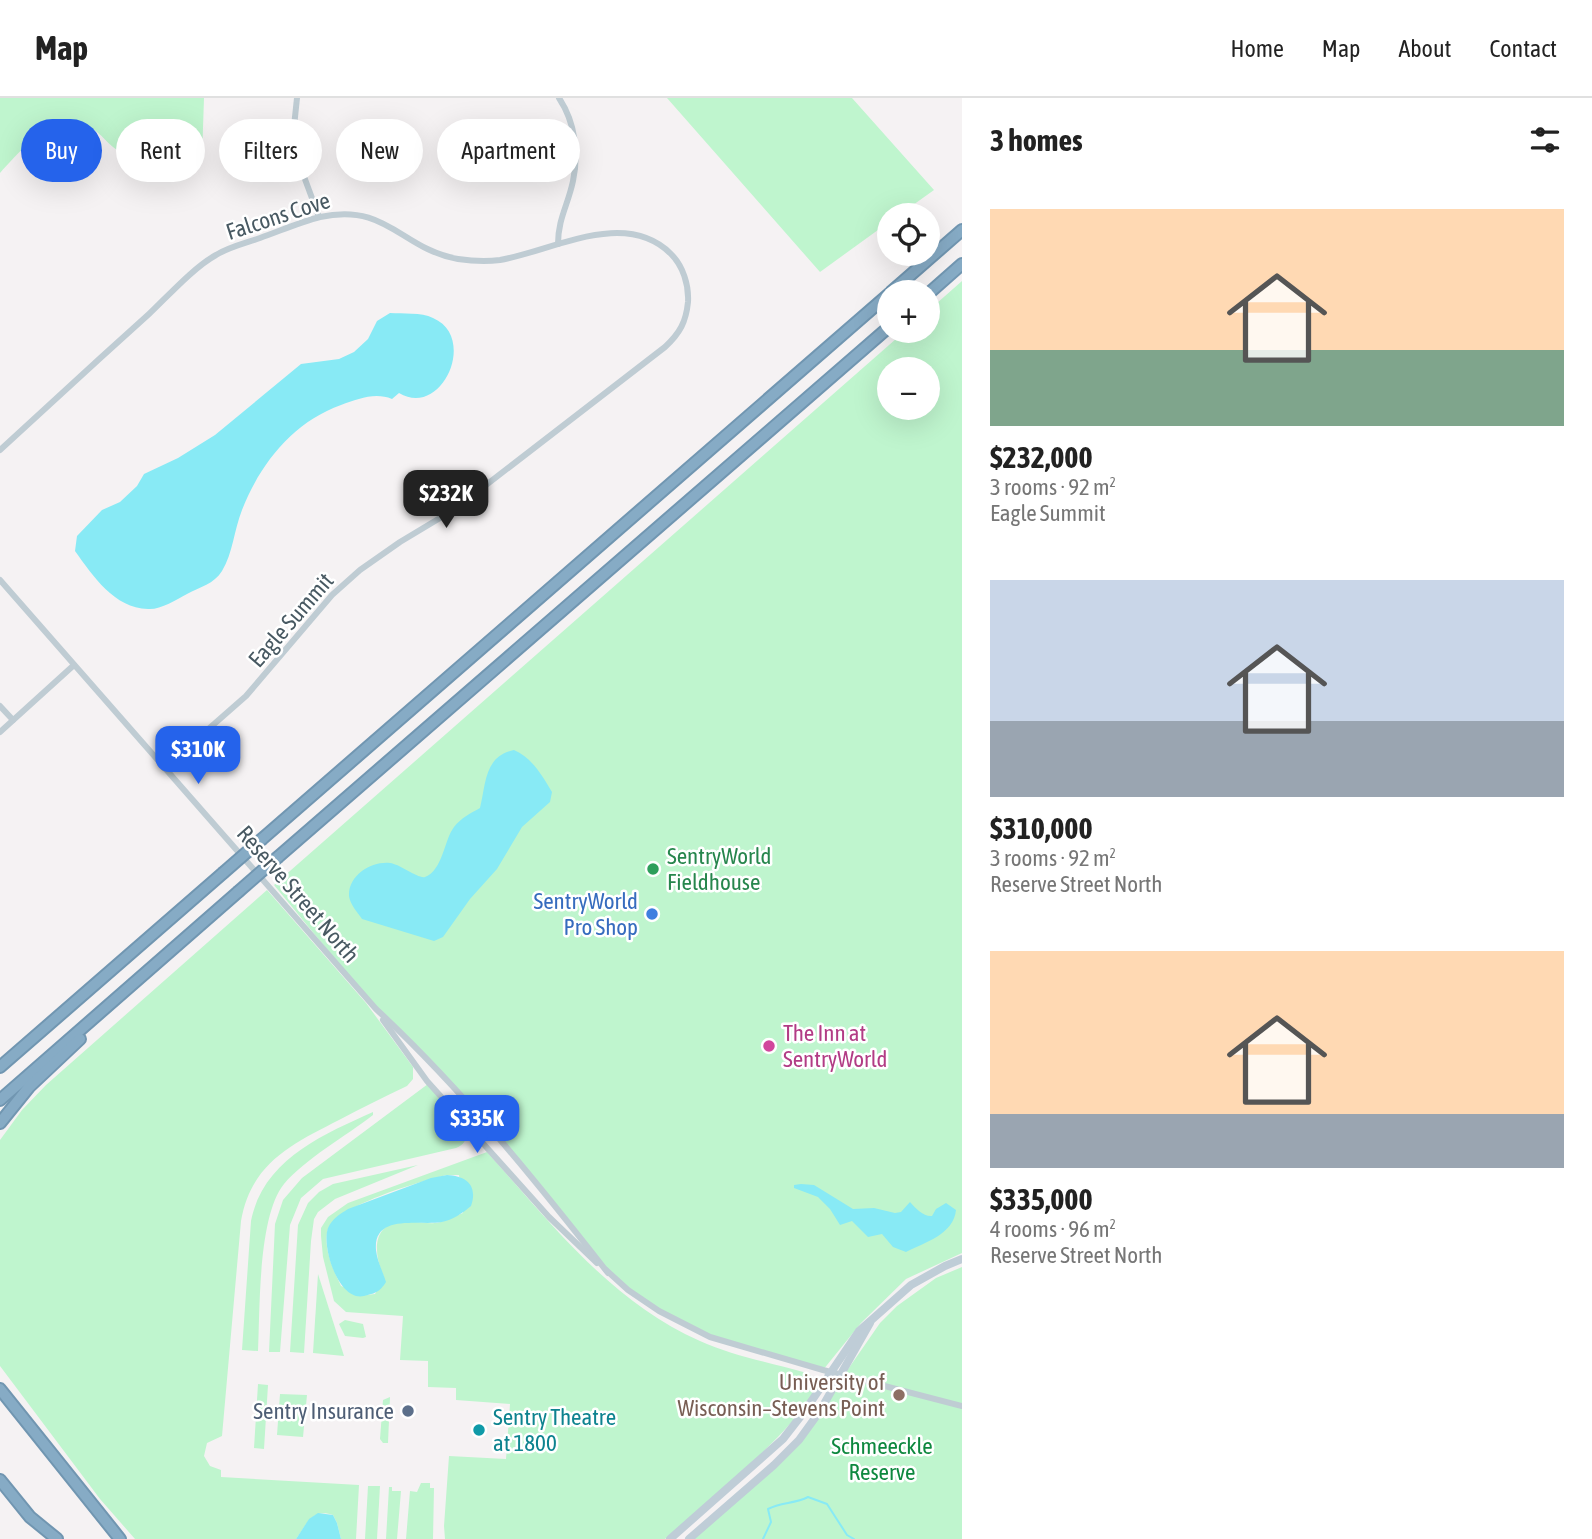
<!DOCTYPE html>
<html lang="en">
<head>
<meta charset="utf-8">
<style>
  :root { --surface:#fff; --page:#f2f2f2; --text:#222; --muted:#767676; --line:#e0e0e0; --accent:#2563eb }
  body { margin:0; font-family:"Asap Condensed",sans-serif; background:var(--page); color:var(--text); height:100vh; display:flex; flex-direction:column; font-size:26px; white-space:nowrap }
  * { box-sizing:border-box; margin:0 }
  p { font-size:23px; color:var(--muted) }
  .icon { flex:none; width:38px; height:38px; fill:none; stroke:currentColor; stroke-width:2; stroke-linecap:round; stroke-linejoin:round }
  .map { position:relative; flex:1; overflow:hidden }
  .drawer { display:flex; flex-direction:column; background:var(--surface); width:630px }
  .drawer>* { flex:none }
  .guide { position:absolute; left:21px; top:21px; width:665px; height:63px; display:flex; gap:14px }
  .fabs { position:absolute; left:877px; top:105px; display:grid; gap:14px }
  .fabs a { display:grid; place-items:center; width:63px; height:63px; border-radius:50%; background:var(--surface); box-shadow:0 7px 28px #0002; font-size:35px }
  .price { position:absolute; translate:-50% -60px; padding:0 16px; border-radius:14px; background:var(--accent); color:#fff; font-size:23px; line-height:46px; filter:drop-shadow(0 2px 4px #0008) }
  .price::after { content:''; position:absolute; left:50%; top:42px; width:21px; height:16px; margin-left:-10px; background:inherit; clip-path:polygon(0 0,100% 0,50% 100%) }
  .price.selected { background:#222; color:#fff }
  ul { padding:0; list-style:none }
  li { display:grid; align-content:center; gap:14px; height:371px; padding:0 28px }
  li span { display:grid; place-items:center; height:217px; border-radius:0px; color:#555 }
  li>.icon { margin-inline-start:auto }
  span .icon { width:126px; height:126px; fill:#fffc; stroke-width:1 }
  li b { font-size:30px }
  h2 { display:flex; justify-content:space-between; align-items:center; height:84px; padding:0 28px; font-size:30px }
  .chip { padding:0 24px; border-radius:32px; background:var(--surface); box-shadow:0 7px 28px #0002; font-size:24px; line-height:63px }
  .chip.selected { background:var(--accent); color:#fff }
  header { display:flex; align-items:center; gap:42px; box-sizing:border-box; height:98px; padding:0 35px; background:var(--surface); border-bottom:2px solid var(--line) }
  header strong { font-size:33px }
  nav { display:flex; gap:38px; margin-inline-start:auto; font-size:24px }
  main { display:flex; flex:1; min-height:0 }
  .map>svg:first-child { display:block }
</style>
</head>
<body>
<header>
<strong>Map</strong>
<nav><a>Home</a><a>Map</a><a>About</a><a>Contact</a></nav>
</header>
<main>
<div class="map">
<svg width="962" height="1441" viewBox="0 0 962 1441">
  <rect width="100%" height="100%" fill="#f5f2f3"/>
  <g fill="#bff5ce" fill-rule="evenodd">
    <path d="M 0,0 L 204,0 L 202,60 C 180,61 142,65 122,55 C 109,49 101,34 88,28 C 55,11 20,53 0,75 Z"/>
    <polygon points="667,0 852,0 934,92 899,117 889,117 889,124 820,174"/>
    <path d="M 962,183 L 962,1155 L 906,1181 L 861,1225 L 823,1272 L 710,1239 L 676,1223 L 608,1175 L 556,1108 L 438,974 L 376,911 L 274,787 L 905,233 L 928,233 L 928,213 ZM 889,271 L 928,271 L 928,310 L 889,310 Z"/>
    <path d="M 267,792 L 366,905 L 413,969 L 413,981 L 407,988 C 384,999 361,1010 339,1022 C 292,1046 251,1065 241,1123 L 222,1338 L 207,1345 L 204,1358 L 210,1368 L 221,1372 L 221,1379 L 359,1387 L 356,1441 L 341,1441 L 337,1425 L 333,1417 C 312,1410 307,1426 296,1441 L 135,1441 L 100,1401 L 0,1268 L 0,1042 L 22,1012 L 46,987 Z"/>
    <path d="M 428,986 L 466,1029 C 467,1040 466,1046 456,1050 L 323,1081 L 301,1100 L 290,1127 L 280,1254 L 269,1254 L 275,1126 L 283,1102 L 302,1080 Z"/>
    <path d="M 373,1014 L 373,1017 C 346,1038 305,1061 284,1086 C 258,1118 260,1210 258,1253 L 242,1252 L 251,1123 C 263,1062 322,1037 373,1014 Z"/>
    <path d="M 487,1054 C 550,1124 611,1204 700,1243 C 733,1258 772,1265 807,1275 L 817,1282 C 815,1318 695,1414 665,1441 L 445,1441 L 444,1428 L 449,1358 L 506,1361 L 510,1306 L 456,1302 L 456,1290 L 428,1289 L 428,1263 L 400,1262 L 403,1218 L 346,1214 L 334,1203 L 323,1159 L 321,1138 L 321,1130 L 328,1119 L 348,1105 ZM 447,1077 L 459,1077 L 463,1115 C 454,1118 447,1123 437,1125 C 424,1126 410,1122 398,1124 C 370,1129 375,1160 384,1179 L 375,1196 L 366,1197 L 341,1188 C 334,1173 324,1152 327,1135 C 332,1108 422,1083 447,1077 Z"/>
    <polygon points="418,1067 335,1101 318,1114 314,1121 311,1143 304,1255 290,1254 298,1127 308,1105 319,1094 333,1086"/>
    <polygon points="962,1169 962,1441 689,1441 799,1342 880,1225 897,1208 936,1180"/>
    <polygon points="318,1176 344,1258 313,1255"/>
    <polygon points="345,1222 363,1226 366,1239 363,1240 345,1238 339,1226"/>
    <polygon points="258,1286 268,1287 264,1351 254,1350"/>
    <polygon points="280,1296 307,1297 303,1339 277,1337"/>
    <polygon points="390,1299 388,1345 383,1345 380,1341 383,1302"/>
    <polygon points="421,1385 430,1385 430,1390 434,1390 433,1441 406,1441 410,1393 417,1394"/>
    <polygon points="368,1388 380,1388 377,1441 365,1441"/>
    <polygon points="389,1389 392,1389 392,1393 401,1393 397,1441 386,1441"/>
  </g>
  <g fill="#88eaf5">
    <path d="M 390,215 C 403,216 421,214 433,220 C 478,239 442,321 399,295 L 392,301 C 375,294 358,301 341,307 C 293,324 260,366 242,412 C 234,432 233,455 222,473 C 214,486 200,489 187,496 C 176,502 160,512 148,511 C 114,510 93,478 75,453 L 77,438 L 102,412 L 120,404 L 137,388 L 144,376 L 178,360 L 215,337 L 301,266 L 339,261 L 354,254 L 368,241 L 377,223 Z"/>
    <path d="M 514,652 C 532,660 542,677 552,694 L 550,704 L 522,729 L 497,771 L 470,801 L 443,839 L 434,843 L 362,821 C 357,814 350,806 349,798 C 348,777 372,763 390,765 C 400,766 418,781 425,779 C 443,772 444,742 454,729 C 461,720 471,715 480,710 C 486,686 484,658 514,652 Z"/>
    <path d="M 447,1077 C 467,1078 478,1088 471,1108 C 463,1115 452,1122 442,1124 C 420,1128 373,1115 376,1152 C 377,1163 383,1174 386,1184 C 379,1195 375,1195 364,1198 C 339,1204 321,1149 328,1130 C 332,1121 340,1116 348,1111 L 431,1080 Z"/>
    <path d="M 801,1086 L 814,1087 L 853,1111 L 874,1110 L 895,1115 L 901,1114 L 910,1104 C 916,1111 924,1119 932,1118 L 936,1111 L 946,1105 L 956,1112 C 954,1136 924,1145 906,1154 L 893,1149 L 882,1136 L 868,1139 L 852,1123 L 840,1127 L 830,1111 L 818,1099 L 794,1090 L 794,1087 Z"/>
    <polygon points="318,1415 333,1417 337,1425 341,1441 296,1441 309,1421"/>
  </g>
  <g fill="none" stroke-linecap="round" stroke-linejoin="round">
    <path stroke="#88eaf5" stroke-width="2" d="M 763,1441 L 771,1424 L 768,1411 C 781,1404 795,1406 808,1399 L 827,1406 L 847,1437 L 854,1441"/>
    <defs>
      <g id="highway">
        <polyline points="891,194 962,132"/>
        <polyline points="928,196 962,166"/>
        <polyline points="262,741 889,196"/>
        <polyline points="278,759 889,229"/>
        <polyline points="0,969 223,775"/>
        <polyline points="0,1002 238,794"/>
        <polyline points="0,1025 29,989 80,941"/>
        <polyline points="0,1291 120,1441"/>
        <polyline points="0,1382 30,1419 57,1441"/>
      </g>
    </defs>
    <use href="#highway" stroke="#7196b1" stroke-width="14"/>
    <g stroke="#bfccd3" stroke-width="6">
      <polyline points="297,0 293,38 296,57 319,119"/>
      <path d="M 558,146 C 558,121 568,107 573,83 C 579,55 575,24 559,0"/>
      <path d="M 0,352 C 49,307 99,261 149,216 C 167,199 194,169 216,157 C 229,149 246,145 260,140 C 280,133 300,124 320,119 C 387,104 401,151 458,161 C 471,163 486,164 500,162 C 552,153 625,110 671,156 C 683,168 689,187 688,204 C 686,224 680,235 665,249 L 455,411 L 400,444 L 360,472 L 332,497 L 246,598 L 164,670"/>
      <path d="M 0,482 L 376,911 C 462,991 536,1083 608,1175"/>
      <polyline points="0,608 13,622"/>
      <polyline points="0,634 74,567"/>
      <polyline points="383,922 427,983 549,1119 597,1165"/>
      <polyline points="606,1172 628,1192 659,1213 710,1239 823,1272 962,1308"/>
    </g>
    <g stroke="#bfcdd7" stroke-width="8">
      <polyline points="670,1441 783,1341 804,1314 859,1233 911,1187 945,1168 962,1161"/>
      <polyline points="689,1441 774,1367 799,1342 820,1313 870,1225"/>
    </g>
    <use href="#highway" stroke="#86abc5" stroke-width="10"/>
    <defs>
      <g id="highway-bridge">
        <polyline points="223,775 262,741"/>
        <polyline points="238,794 278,759"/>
      </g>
    </defs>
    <use href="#highway-bridge" stroke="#7196b1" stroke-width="14" stroke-linecap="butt"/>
    <use href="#highway-bridge" stroke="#86abc5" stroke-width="10"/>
  </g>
  <circle fill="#2e9e5b" stroke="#fff" stroke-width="2.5" cx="653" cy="771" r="7"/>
  <circle fill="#3f7fe0" stroke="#fff" stroke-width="2.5" cx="652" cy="816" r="7"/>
  <circle fill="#d1479c" stroke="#fff" stroke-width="2.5" cx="769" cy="948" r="7"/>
  <circle fill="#8d6e63" stroke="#fff" stroke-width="2.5" cx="899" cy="1297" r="7"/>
  <circle fill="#5c6f8a" stroke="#fff" stroke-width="2.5" cx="408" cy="1313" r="7"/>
  <circle fill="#0f9aa8" stroke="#fff" stroke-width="2.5" cx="479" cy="1332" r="7"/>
  <g text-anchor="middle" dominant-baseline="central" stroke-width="5" stroke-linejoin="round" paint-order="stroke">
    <g font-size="23" fill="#485962" stroke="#fff">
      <text transform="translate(278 118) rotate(-18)">Falcons Cove</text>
      <text transform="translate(291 522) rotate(-49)">Eagle Summit</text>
      <text transform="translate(298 796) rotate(49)">Reserve Street North</text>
    </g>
    <g font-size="23" fill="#27864d" stroke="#fff" text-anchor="start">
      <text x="667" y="758">SentryWorld<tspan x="667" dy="26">Fieldhouse</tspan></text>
    </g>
    <g font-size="23" fill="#366cbe" stroke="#fff" text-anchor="end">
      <text x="638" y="803">SentryWorld<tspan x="638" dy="26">Pro Shop</tspan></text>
    </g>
    <g font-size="23" fill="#b23c85" stroke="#fff" text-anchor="start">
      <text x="783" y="935">The Inn at<tspan x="783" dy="26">SentryWorld</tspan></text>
    </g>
    <g font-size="23" fill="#785e54" stroke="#fff" text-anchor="end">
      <text x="885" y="1284">University of<tspan x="885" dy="26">Wisconsin–Stevens Point</tspan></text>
    </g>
    <g font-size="23" fill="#4e5e75" stroke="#fff" text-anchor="end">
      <text x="394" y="1313">Sentry Insurance</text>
    </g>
    <g font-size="23" fill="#0d838f" stroke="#fff" text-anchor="start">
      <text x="493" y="1319">Sentry Theatre<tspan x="493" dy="26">at 1800</tspan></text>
    </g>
    <g font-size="23" fill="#0e883f" stroke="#fff">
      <text x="882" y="1348">Schmeeckle<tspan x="882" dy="26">Reserve</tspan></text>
    </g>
  </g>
</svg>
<div class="fabs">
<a><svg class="icon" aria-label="locate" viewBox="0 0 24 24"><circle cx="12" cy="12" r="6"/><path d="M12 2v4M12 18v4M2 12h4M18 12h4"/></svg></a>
<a>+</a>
<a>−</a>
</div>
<b class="price selected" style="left:446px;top:432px">$232K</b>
<b class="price" style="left:198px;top:688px">$310K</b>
<b class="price" style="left:477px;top:1057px">$335K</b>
<div class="guide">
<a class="chip selected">Buy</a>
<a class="chip">Rent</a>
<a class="chip">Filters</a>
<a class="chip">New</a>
<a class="chip">Apartment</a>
</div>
</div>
<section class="drawer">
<h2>3 homes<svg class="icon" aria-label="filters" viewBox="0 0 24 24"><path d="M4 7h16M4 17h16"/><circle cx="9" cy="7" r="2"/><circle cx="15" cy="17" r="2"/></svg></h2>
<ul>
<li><span style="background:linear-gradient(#ffd9b3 65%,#7fa58c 0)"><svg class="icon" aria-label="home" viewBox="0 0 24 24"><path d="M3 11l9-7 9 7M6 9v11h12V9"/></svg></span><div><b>$232,000</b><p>3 rooms · 92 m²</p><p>Eagle Summit</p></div></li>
<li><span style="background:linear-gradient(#c9d6e8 65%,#9aa5b1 0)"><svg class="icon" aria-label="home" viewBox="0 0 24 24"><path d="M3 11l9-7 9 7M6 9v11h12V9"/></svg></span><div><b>$310,000</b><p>3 rooms · 92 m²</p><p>Reserve Street North</p></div></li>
<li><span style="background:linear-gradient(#ffd9b3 75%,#9aa5b1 0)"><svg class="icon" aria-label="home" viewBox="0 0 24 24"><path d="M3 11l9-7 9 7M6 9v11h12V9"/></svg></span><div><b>$335,000</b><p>4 rooms · 96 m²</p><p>Reserve Street North</p></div></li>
</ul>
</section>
</main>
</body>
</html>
